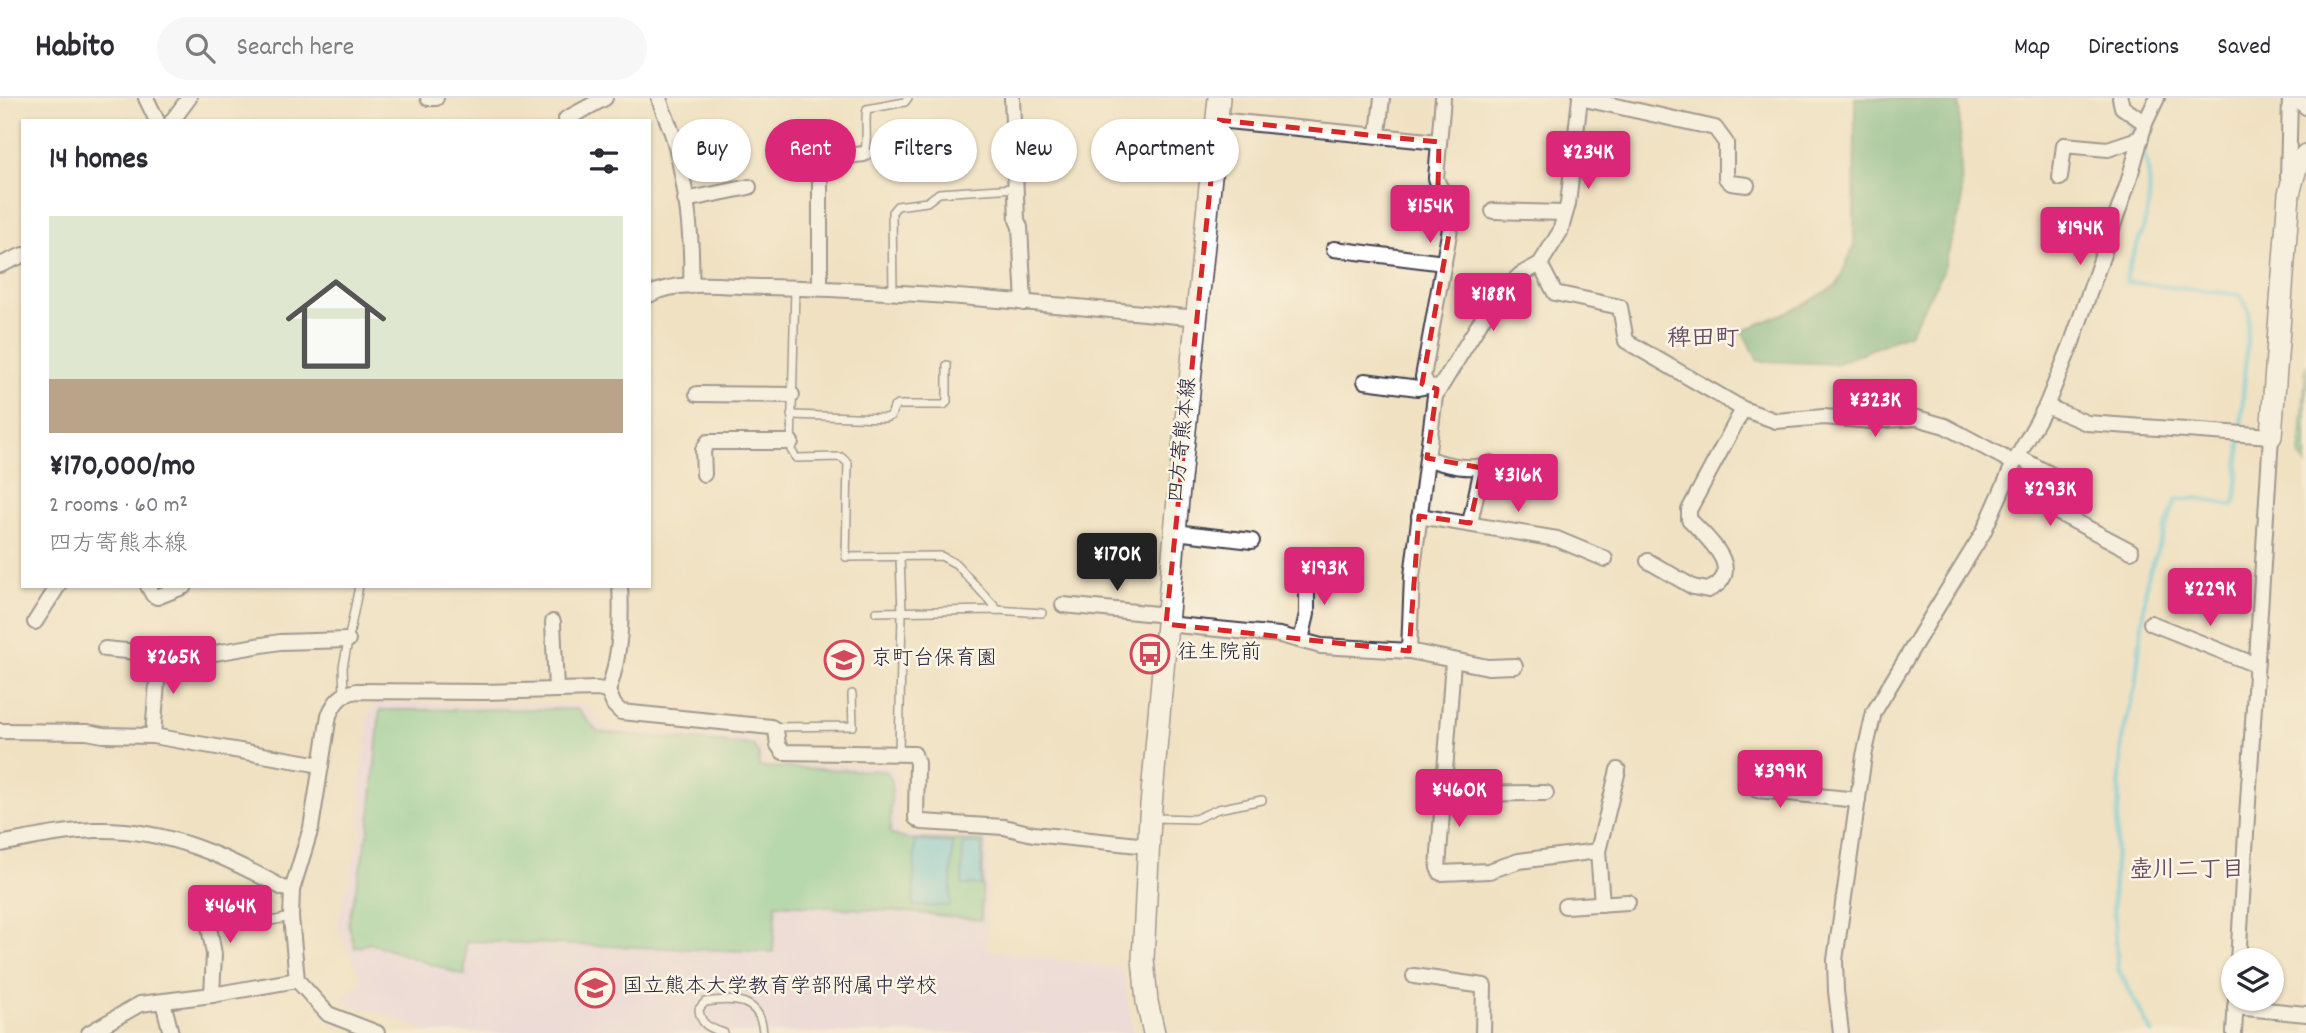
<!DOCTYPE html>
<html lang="en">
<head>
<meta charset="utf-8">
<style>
  :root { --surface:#fff; --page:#f7f7f7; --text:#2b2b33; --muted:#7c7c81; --line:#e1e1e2; --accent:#db2777 }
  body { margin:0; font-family:Dekko,"Klee One",sans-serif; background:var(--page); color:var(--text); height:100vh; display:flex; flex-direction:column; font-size:26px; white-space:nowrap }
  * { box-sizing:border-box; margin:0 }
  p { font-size:23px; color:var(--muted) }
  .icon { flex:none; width:38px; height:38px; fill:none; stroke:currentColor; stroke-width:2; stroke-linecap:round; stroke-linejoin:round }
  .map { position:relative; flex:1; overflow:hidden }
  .drawer { position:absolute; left:21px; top:21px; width:630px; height:469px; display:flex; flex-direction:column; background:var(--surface); border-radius:0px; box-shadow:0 2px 5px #0004 }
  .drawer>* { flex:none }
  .guide { position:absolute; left:672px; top:21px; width:665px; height:63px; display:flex; gap:14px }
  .buttons { position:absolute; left:2221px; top:850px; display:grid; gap:14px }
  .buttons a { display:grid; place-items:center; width:63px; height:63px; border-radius:50%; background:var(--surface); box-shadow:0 2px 5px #0004; font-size:35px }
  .price { position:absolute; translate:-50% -60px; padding:0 16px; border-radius:7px; background:var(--accent); color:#fff; font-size:23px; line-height:46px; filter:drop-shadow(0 2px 4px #0008) }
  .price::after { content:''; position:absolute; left:50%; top:42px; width:21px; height:16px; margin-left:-10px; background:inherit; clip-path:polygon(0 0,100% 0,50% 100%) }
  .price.on { background:#222; color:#fff }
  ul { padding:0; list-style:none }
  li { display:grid; align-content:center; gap:14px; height:371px; padding:0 28px }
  li span { display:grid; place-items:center; height:217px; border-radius:0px; color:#555 }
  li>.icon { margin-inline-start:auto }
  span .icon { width:126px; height:126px; fill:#fffc; stroke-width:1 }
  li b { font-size:30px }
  h2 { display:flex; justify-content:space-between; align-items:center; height:84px; padding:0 28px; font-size:30px }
  .chip { padding:0 24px; border-radius:32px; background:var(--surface); box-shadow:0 2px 5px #0004; font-size:24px; line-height:63px }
  .chip.on { background:var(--accent); color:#fff }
  header { display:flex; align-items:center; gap:42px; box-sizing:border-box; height:98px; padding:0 35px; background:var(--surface); border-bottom:2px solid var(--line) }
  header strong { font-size:33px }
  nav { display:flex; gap:38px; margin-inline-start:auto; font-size:24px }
  .search { width:490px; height:63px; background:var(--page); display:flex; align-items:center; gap:18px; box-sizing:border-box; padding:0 24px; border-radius:38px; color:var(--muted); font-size:26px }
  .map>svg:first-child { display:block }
</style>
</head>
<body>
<header>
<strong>Habito</strong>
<div class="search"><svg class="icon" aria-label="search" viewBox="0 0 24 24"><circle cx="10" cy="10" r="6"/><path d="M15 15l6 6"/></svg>Search here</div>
<nav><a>Map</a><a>Directions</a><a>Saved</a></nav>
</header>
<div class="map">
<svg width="2306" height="935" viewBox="0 0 2306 935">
  <rect width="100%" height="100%" fill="#fcf5e5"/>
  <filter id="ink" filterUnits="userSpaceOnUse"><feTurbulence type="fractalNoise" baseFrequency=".0143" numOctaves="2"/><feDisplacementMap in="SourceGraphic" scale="14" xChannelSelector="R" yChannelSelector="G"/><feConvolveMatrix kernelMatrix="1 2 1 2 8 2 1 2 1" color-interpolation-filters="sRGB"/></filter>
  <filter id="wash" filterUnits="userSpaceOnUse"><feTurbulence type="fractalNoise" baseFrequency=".00686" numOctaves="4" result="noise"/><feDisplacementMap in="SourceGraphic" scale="28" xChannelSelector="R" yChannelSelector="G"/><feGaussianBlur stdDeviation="1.57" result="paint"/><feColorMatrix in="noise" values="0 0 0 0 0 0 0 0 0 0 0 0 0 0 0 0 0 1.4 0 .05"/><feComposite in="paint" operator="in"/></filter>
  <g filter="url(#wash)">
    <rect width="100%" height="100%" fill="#f0e1c2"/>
    <polygon fill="#e7d2ef" points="375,605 586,606 606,630 757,641 763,650 766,666 891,667 899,682 897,736 989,740 987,852 1123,870 1133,935 431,935 380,915 352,908 342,901 362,882 337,828 361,734 360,685 368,634 366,624"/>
    <g fill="#72ca90" stroke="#4a7666" stroke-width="2">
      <polygon points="2306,267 2306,367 2300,359"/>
      <polygon points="577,611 598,634 753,647 759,657 759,669 886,673 892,683 890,736 905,741 984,743 981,822 908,814 776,806 773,854 466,843 465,878 370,845 355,850 348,826 369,730 380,612"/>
    </g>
    <polygon fill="#5dae7a" stroke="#40685a" stroke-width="2" points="1855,0 1959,0 1962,106 1943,173 1910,235 1836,266 1758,263 1742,233 1801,208 1837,187 1854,148"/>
    <g fill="#61c7de" stroke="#42748c" stroke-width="2">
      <polygon points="915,743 953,745 950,808 913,808"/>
      <polygon points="963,746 982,746 981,787 962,787"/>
    </g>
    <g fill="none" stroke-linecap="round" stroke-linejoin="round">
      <g stroke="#61c7de" stroke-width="5">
        <polyline points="2126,17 2136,40"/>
        <path d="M 2141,49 C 2153,74 2151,105 2143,131 C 2137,150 2128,163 2126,184 L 2241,197 L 2249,213 L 2236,402 L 2233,407 L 2197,400 L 2176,402 L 2147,480 L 2135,589 L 2122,641 L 2113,801 L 2118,871 L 2152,935"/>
      </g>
    </g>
  </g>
  <g filter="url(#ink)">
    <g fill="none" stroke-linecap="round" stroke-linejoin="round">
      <defs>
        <g id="lane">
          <path d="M 864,56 C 869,42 864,25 867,11 L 905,4 L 908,0"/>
          <polyline points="795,190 791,352 796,360 841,359 848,365 846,459 941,458 956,466 998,512"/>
          <polyline points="893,194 892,114 897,108 927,104 939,95 1015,90"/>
          <polyline points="791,317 885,320 891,318 894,309 898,307 944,307 947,304 947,267"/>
          <polyline points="876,514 998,512 1042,515"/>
          <polyline points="344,596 343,569 359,488"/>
          <polyline points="775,629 853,628 852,596"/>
          <polyline points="899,655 902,515 900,459"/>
          <polyline points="1154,720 1195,721 1218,711 1262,702"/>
          <polyline points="256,826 291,819"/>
          <path d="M 724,935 C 710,930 700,927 699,911 L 705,904 C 732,900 761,899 763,935"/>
        </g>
        <g id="street">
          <polyline points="146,0 157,23"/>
          <polyline points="428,0 436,0"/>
          <path d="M 659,0 C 663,14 670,27 674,41 C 686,85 693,142 691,188"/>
          <polyline points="1012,0 1017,122 1020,129 1024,205"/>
          <polyline points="1580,0 1715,30 1726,45 1726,80 1731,85 1747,87"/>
          <polyline points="2120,0 2122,9 2145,25"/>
          <polyline points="2295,0 2306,9"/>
          <polyline points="566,21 605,0"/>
          <polyline points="1217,22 1439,44"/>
          <polyline points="172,23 189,0"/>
          <polyline points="1378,36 1382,0"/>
          <polyline points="2060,80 2064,47 2108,51 2141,40"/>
          <polyline points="2288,80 2290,0"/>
          <polyline points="685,102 749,89"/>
          <polyline points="1493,113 1565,115"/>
          <polyline points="1334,151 1444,165"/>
          <polyline points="1540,166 1555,195 1620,209 1626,243 1743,311 1776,323 1824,319 1871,323 1917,320 1945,328 2014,365"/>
          <polyline points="0,167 23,157"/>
          <polyline points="820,190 820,66 823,61 864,56"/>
          <path d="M 649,197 C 682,180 729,189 765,189 C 910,192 1054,207 1198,220"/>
          <polyline points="1365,283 1418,290 1428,288 1433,289"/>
          <path d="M 1428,288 L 1423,279 L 1453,114 C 1451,100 1439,93 1436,80 L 1443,0"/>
          <polyline points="697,296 792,297"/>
          <polyline points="2046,308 2087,325 2271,338 2238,863"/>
          <polyline points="2018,359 2065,384 2053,412 2131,453"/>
          <path d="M 1427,360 C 1445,367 1473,374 1491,365 L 1517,376"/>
          <polyline points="704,376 703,352 708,344 791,344"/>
          <polyline points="1419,418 1557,441 1605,461"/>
          <polyline points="1470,425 1482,370"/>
          <polyline points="1175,434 1252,443"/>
          <path d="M 1648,463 L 1693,489 L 1708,492 C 1748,474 1707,440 1689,421 L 1689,412 L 1743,311"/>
          <polyline points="148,488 153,497 157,499 185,488"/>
          <path d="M 620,488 C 622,523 620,560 608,593 L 614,607 L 621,614 L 771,629 L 776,632 L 778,647 L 783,654 L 914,656 L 917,665 L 916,720 L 922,724 L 1004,729 L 1033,736 L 1148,748"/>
          <polyline points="1063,507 1167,517"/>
          <polyline points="35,524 58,488"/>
          <polyline points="553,524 556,592"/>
          <polyline points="2151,525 2256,567"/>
          <polyline points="1166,526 1280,537 1321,548 1409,553 1488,569 1515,568"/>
          <polyline points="1301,542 1307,516 1307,486 1319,467"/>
          <polyline points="105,551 159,556 209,556 280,544 348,542"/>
          <polyline points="1409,553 1412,478 1435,298 1495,200 1520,177 1540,166 1560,134 1568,106 1580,0"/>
          <polyline points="1453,563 1438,770 1441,775 1489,773 1519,763 1598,753"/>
          <polyline points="0,633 87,634 103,637 153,638 321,667"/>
          <polyline points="153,638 159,556"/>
          <polyline points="1757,666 1757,692 1858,702"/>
          <polyline points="1444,696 1546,695"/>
          <path d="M 0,746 C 32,740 64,733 96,732 C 165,730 225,758 283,790 L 292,792"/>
          <polyline points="204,801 214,856 212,897"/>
          <polyline points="1602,806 1598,753 1618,672"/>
          <polyline points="1565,808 1628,804"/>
          <polyline points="1414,878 1484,888 1483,935"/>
          <polyline points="163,904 171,935"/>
          <polyline points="2235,909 2306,916"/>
          <polyline points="89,935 140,906 212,897 297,882"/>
          <path d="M 377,935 L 328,916 L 297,882 L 291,819 L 292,792 L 311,730 L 329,617 C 336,602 341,596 357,593 L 485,594 L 597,591 L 608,593"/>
          <polyline points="1841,935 1836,893 1835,862 1864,658 1874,614 1933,516 1983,435 2014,365 2046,308 2071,247 2128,85 2145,25 2157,0"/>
          <polyline points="2234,935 2236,901"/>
        </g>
        <g id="secondary">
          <polyline points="2271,338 2289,96 2296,70 2306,57"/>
          <polyline points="1154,935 1147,904 1143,861 1150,719 1178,401 1219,0"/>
        </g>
      </defs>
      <use href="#lane" stroke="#413f4f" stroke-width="10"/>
      <use href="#street" stroke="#413f4f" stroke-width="18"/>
      <use href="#secondary" stroke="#413f4f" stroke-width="24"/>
      <use href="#lane" stroke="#fff" stroke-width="7"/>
      <use href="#street" stroke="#fff" stroke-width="14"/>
      <use href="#secondary" stroke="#fff" stroke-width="21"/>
    </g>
  </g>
  <path d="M0 0H2306V935H0ZM 1217,22 L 1439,44 L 1438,89 L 1453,114 L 1422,286 L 1437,291 L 1427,360 L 1482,370 L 1470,425 L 1419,418 L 1409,553 L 1166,526 Z" fill="#f0e1c2" fill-opacity=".55" fill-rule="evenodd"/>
  <path fill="none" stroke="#d62828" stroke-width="5" stroke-dasharray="14 9" stroke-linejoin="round" d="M 1217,22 L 1439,44 L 1438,89 L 1453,114 L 1422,286 L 1437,291 L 1427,360 L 1482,370 L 1470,425 L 1419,418 L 1409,553 L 1166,526 Z"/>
  <defs>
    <symbol id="bus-ring" viewBox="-11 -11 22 22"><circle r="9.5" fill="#fcf5e5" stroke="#d1495b" stroke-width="1.5"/><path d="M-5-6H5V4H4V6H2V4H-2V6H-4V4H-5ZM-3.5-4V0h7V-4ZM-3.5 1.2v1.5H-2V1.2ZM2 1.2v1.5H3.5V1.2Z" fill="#d1495b"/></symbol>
    <symbol id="school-ring" viewBox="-11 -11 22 22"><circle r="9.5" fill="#fcf5e5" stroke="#d1495b" stroke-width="1.5"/><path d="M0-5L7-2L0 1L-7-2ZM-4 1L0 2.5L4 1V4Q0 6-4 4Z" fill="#d1495b"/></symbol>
  </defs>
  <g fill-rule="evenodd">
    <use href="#bus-ring" x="1128" y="534" width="44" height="44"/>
    <use href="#school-ring" x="822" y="540" width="44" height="44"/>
    <use href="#school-ring" x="573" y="868" width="44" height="44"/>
  </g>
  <g text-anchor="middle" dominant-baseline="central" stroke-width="5" stroke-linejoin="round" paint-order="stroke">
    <g font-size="21" fill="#22223b" stroke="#fcf5e5">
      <text transform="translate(1184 342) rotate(-84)">四方寄熊本線</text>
    </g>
    <g font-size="21" fill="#22223b" stroke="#fcf5e5" text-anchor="start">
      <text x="1177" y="556">往生院前</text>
      <text x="871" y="562">京町台保育園</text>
      <text x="622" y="890">国立熊本大学教育学部附属中学校</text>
    </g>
    <g font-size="23" font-weight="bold" fill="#664c67" stroke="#fcf5e5">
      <text x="2187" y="773">壺川二丁目</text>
    </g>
    <g font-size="24" font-weight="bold" fill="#664c67" stroke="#fcf5e5">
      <text x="1703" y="242">稗田町</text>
    </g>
  </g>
</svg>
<div class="buttons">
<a><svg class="icon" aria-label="layers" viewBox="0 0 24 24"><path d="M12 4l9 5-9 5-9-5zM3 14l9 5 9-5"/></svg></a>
</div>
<b class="price" style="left:1588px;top:93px">¥234K</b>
<b class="price" style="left:1430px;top:147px">¥154K</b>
<b class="price" style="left:2080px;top:169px">¥194K</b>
<b class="price" style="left:1493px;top:235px">¥188K</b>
<b class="price" style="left:1875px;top:341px">¥323K</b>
<b class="price" style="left:1518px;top:416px">¥316K</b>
<b class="price" style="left:2050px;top:430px">¥293K</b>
<b class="price on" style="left:1117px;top:495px">¥170K</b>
<b class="price" style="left:1324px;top:509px">¥193K</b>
<b class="price" style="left:2210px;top:530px">¥229K</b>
<b class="price" style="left:173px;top:598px">¥265K</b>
<b class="price" style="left:1780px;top:712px">¥399K</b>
<b class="price" style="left:1459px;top:731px">¥460K</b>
<b class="price" style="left:230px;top:847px">¥464K</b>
<div class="guide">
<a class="chip">Buy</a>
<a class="chip on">Rent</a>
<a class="chip">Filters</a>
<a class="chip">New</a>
<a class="chip">Apartment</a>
</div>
<section class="drawer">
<h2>14 homes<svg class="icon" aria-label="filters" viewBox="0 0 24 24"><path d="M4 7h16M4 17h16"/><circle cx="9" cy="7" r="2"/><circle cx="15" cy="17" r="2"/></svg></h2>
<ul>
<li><span style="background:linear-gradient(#dfe7d0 75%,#b9a48a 0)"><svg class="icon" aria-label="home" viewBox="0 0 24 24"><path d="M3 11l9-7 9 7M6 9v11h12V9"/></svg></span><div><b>¥170,000/mo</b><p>2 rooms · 60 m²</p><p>四方寄熊本線</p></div></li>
</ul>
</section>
</div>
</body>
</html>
